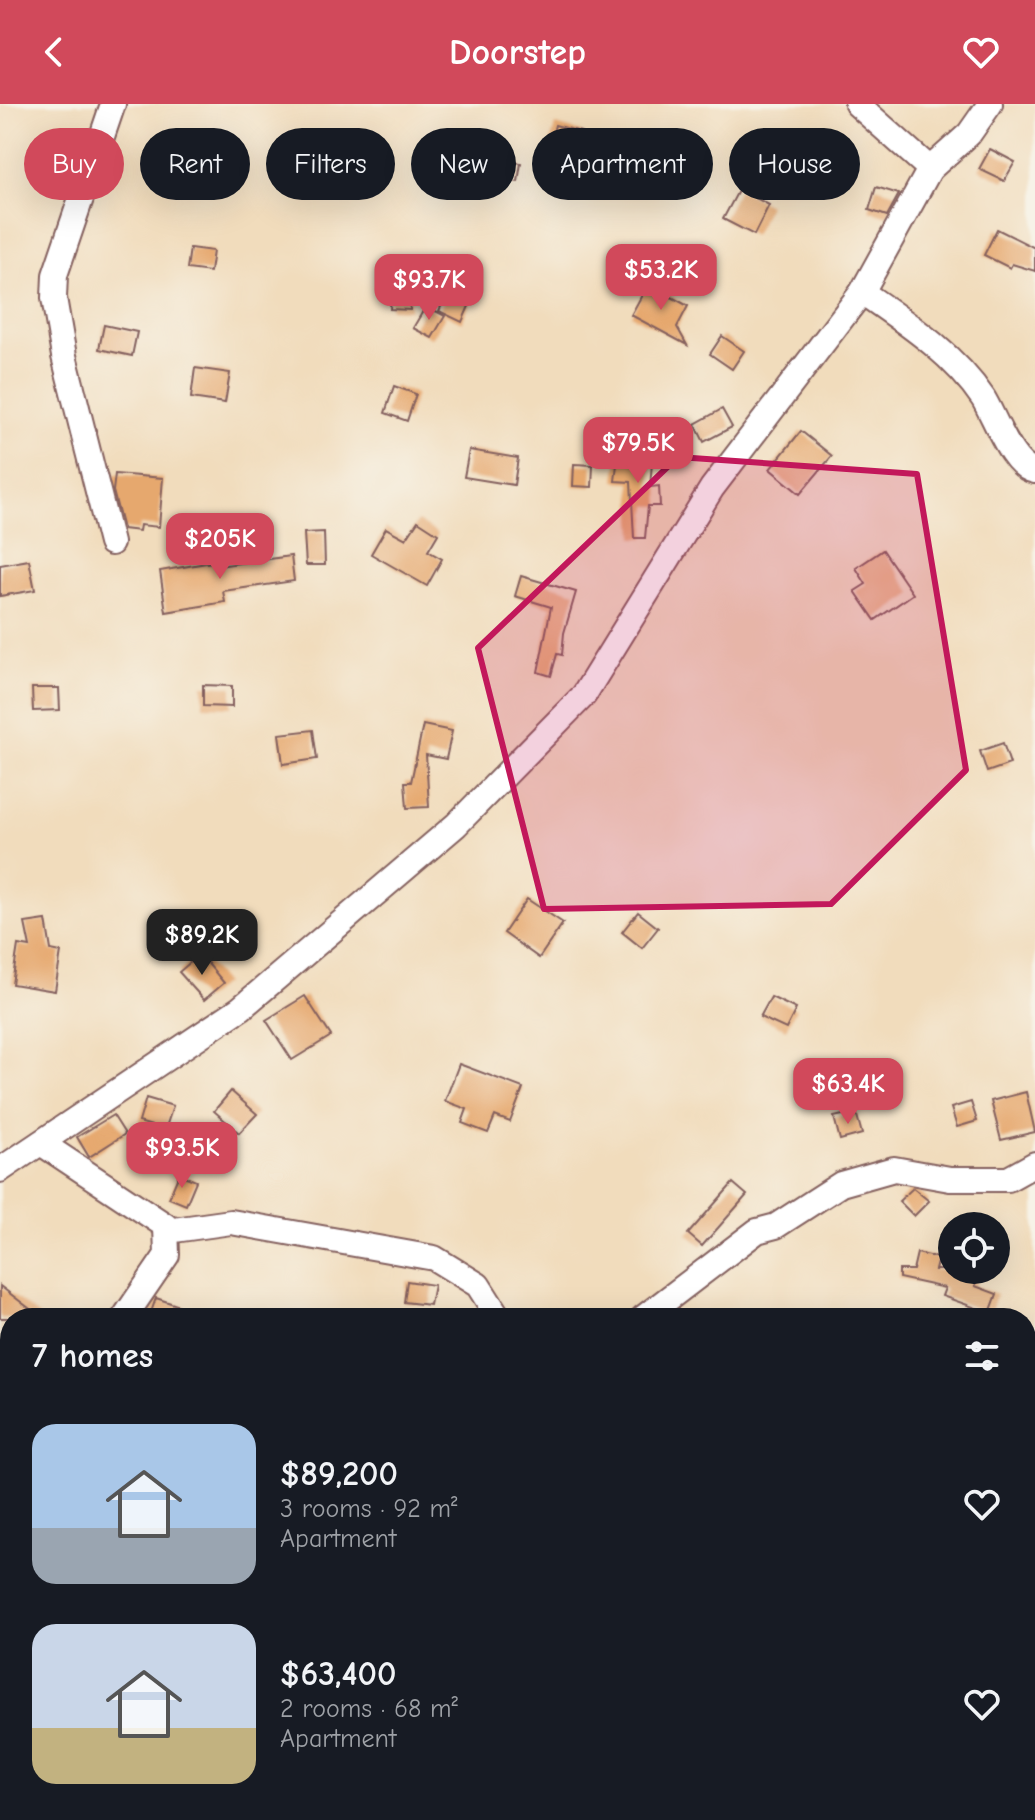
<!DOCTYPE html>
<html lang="en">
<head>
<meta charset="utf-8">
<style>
  :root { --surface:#171b24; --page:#20242c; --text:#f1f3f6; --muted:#9ea1a6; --accent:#d1495b }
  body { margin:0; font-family:"Comic Neue",sans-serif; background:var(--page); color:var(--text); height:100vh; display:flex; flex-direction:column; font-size:30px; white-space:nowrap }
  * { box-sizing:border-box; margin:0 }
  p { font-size:26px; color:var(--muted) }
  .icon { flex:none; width:44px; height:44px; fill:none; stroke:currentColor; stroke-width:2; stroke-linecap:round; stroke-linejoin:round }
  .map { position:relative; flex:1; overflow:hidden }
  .side { position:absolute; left:0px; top:1204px; width:1036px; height:512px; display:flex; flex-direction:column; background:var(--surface); border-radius:32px 32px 0 0; box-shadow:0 8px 32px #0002 }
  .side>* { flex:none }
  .guide { position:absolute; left:24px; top:24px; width:988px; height:72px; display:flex; gap:16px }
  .buttons { position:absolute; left:938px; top:1108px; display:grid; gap:16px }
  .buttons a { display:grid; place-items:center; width:72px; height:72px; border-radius:50%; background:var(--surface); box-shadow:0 8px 32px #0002; font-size:40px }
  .price { position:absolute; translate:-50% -68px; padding:0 18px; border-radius:16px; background:var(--accent); color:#fff; font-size:26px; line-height:52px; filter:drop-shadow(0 2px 4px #0008) }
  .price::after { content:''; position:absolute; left:50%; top:48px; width:24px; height:18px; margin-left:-12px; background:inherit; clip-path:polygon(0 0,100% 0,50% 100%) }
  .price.on { background:#222; color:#fff }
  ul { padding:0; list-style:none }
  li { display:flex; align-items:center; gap:24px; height:200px; padding:0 32px }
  li span { display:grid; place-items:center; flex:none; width:224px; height:160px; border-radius:24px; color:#555 }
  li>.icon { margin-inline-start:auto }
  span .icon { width:96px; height:96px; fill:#fffc; stroke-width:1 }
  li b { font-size:34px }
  h2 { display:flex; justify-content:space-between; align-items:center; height:96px; padding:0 32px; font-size:34px }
  .pill { padding:0 28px; border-radius:36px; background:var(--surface); box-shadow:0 8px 32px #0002; font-size:28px; line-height:72px }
  .pill.on { background:var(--accent); color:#fff }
  header { display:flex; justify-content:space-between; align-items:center; height:104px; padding:0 32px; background:var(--accent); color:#fff; font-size:36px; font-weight:700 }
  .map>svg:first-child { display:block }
</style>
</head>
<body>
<header><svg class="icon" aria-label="back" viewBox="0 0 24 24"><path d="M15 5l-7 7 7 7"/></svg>Doorstep<svg class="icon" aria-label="heart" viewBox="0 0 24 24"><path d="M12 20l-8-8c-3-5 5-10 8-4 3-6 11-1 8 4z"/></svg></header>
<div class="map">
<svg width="1035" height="1716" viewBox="0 0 1035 1716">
  <rect width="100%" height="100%" fill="#f7f3e8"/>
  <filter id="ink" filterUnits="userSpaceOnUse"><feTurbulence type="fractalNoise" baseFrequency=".0125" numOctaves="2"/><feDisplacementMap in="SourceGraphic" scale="16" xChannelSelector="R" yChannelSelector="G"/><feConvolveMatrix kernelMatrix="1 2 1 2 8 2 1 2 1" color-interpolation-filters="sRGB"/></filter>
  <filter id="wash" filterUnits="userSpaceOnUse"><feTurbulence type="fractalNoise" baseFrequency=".006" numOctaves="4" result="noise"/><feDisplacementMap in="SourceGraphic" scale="32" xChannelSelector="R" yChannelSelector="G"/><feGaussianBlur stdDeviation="1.8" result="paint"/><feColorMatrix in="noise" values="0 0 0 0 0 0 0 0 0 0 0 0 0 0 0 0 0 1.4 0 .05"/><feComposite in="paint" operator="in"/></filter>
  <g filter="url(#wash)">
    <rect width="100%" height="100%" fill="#f1dcbc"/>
    <g id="blocks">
      <g fill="#e6a86e">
        <polygon points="555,21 581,28 576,48 595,53 586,82 542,69"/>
        <polygon points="990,45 1015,58 1004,77 979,65"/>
        <polygon points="492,55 521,59 518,78 489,74"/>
        <polygon points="876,83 899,90 887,112 869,106"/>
        <polygon points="739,85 769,101 754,131 723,115"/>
        <polygon points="997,125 1035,144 1035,167 1012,160 1010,164 984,151"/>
        <polygon points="190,144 213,147 210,168 187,165"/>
        <polygon points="392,178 411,179 410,206 390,205"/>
        <polygon points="648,180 688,202 677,223 687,241 631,211"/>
        <polygon points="447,189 470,200 462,218 439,207"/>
        <polygon points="426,202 445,212 432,234 413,224"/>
        <polygon points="104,221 137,228 132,252 99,245"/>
        <polygon points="722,232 744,247 732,265 710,250"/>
        <polygon points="195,264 230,269 225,299 191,294"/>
        <polygon points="394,282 416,290 407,317 385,309"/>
        <polygon points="722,305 732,323 704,338 695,320"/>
        <polygon points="801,327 832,352 800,390 770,365"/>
        <polygon points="619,344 653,347 650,383 659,382 660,402 648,402 645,434 634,434 631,378 615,377"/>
        <polygon points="469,346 518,354 514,381 464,373"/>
        <polygon points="574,360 593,361 592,383 573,382"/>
        <polygon points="115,370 163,374 159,423 140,421 139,427 123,425 113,387"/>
        <polygon points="418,417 438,430 428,447 442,455 427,482 371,450 386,424 406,435"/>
        <polygon points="324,428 325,461 306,461 304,429"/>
        <polygon points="883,446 913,490 875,516 855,487 866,480 856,464"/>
        <polygon points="291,452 294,477 223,487 225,498 166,508 160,467 218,457 219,462"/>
        <polygon points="29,456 35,486 0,492 0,461"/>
        <polygon points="521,472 576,488 564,529 562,551 557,550 551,572 538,568 551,503 515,492"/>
        <polygon points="203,581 232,582 232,603 203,602"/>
        <polygon points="32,584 59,584 60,606 33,607"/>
        <polygon points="423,621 452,627 446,655 426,651 429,703 407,704 405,678 411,678"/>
        <polygon points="313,626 317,655 283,660 279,630"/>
        <polygon points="1003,639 1010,660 987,668 980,647"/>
        <polygon points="527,795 563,819 539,854 504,829"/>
        <polygon points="638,808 658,824 642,844 622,828"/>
        <polygon points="46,816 51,846 61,848 55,887 12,880 18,841 30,843 25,819"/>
        <polygon points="200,850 224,879 204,896 179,868"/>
        <polygon points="305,892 331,932 292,956 266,916"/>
        <polygon points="771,893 796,905 786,925 760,913"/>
        <polygon points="459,960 523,984 510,1018 495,1012 488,1029 462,1019 467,1005 445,997"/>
        <polygon points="231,987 257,1010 239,1029 214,1007"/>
        <polygon points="1026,988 1035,1028 1001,1036 991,997"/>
        <polygon points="146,994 173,1002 165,1026 139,1018"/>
        <polygon points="971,998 977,1017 957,1023 951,1004"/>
        <polygon points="856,1008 862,1030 840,1036 834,1013"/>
        <polygon points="113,1011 125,1030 89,1053 77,1033"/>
        <polygon points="179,1070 196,1077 186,1101 169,1094"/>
        <polygon points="733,1079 747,1091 702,1142 688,1130"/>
        <polygon points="913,1084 929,1097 914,1112 899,1097"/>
        <polygon points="917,1149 938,1154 935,1166 981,1166 975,1182 997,1190 990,1209 942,1192 945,1184 899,1174 899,1166 913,1166"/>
        <polygon points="407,1177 434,1181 430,1201 404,1198"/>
        <polygon points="0,1182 42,1214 0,1214"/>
        <polygon points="156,1194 206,1211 205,1214 149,1214"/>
      </g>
    </g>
  </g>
  <g filter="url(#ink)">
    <use href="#blocks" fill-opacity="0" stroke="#84615e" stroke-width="2"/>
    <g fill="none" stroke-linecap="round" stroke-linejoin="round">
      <defs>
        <g id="street">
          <polyline points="857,0 930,65"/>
          <path d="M 862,188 C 905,218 953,249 983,294 C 995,313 1012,364 1035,367"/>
          <polyline points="111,439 64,252 54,194 55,171 113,0"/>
          <polyline points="41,1039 166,1122 167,1151 124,1214"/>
          <polyline points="0,1066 241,904 456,721 584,591 712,384 862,188 930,65 969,30 990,0"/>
          <polyline points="167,1127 231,1118 434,1154 478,1181 499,1214"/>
          <polyline points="643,1214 757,1127 776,1122 841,1080 894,1065 950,1075 1008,1075 1035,1060"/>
          <polyline points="0,1395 10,1380"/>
          <polyline points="1026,1484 1035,1480"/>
          <polyline points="917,1706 920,1716"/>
          <polyline points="276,1716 281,1706"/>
        </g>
      </defs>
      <use href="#street" stroke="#84615e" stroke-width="28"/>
      <use href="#street" stroke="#fff" stroke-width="24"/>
    </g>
  </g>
  <path fill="#c2185b" fill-opacity="0.2" stroke="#c2185b" stroke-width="6" stroke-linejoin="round" d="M 678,353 L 917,370 L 966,666 L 831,800 L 544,805 L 478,544 Z"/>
</svg>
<div class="buttons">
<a><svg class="icon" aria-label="locate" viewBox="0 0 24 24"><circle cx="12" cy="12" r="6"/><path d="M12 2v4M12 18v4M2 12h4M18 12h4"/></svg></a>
</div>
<b class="price" style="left:661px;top:208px">$53.2K</b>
<b class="price" style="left:429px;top:218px">$93.7K</b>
<b class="price" style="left:638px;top:381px">$79.5K</b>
<b class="price" style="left:220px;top:477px">$205K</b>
<b class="price on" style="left:202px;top:873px">$89.2K</b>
<b class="price" style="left:848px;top:1022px">$63.4K</b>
<b class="price" style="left:182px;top:1086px">$93.5K</b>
<div class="guide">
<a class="pill on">Buy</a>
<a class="pill">Rent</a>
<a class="pill">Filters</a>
<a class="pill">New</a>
<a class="pill">Apartment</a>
<a class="pill">House</a>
</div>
<section class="side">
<h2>7 homes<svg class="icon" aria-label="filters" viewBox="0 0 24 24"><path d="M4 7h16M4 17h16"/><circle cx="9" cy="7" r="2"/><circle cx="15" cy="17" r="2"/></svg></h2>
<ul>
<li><span style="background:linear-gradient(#a9c7e8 65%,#9aa5b1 0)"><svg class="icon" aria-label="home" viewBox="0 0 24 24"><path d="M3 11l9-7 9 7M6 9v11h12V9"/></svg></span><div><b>$89,200</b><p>3 rooms · 92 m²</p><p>Apartment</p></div><svg class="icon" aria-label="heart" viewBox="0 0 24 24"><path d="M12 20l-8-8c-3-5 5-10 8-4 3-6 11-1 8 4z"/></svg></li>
<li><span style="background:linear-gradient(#c9d6e8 65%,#c2b280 0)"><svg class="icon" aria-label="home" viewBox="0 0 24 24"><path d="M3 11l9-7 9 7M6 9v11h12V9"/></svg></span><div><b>$63,400</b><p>2 rooms · 68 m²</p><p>Apartment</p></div><svg class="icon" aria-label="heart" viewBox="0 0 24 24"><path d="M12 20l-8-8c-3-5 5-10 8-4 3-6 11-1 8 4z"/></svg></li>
</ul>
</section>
</div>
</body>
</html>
